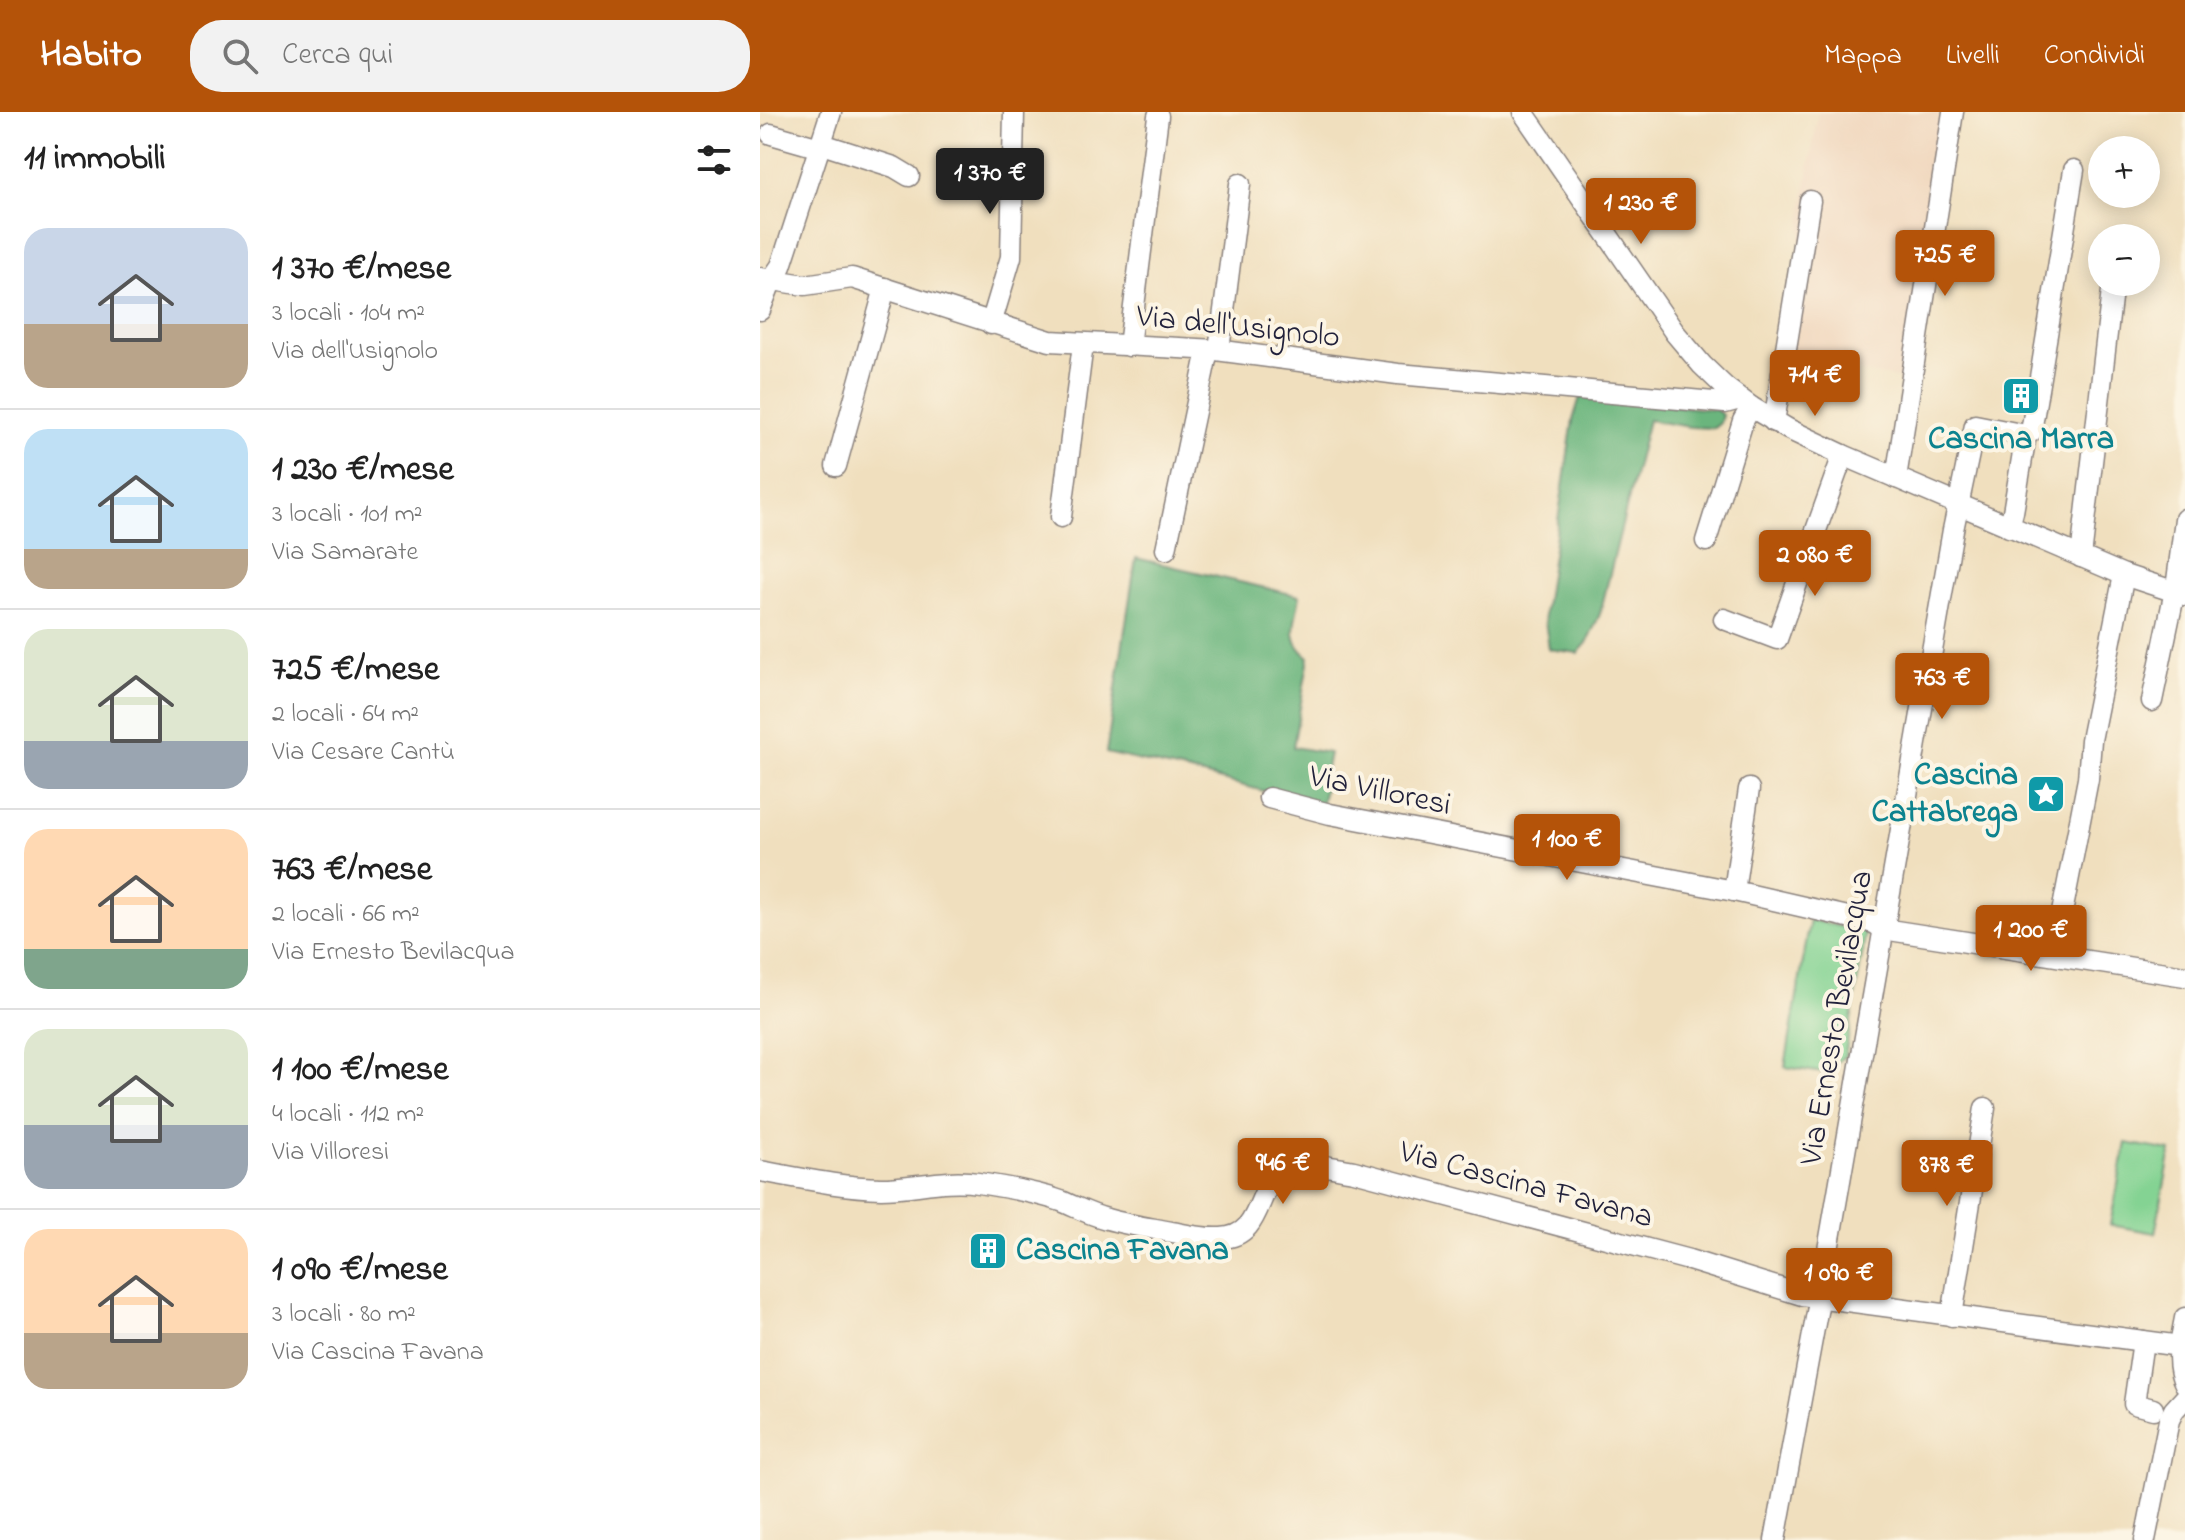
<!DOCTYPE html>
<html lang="it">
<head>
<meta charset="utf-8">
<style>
  :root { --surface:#fff; --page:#f2f2f2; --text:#222; --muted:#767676; --line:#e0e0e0; --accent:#b45309 }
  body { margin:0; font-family:"Indie Flower",sans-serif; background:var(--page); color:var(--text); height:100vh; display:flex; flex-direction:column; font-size:30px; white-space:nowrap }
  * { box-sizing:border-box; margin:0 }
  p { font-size:26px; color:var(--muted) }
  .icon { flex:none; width:44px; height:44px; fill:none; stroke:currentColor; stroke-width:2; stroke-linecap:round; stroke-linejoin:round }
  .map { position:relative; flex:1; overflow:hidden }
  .sheet { display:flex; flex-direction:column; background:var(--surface); width:760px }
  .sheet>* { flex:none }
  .buttons { position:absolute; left:1328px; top:24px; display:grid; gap:16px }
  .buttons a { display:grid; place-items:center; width:72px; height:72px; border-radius:50%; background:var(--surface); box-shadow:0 4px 20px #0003; font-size:40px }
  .price { position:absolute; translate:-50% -68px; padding:0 18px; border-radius:8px; background:var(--accent); color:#fff; font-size:26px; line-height:52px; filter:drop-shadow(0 2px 4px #0008) }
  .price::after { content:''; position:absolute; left:50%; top:48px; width:24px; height:18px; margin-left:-12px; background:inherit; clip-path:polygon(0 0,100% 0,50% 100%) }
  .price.current { background:#222; color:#fff }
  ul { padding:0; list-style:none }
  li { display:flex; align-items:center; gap:24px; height:200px; padding:0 24px }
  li+li { border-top:2px solid var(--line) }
  li span { display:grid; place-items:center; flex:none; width:224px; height:160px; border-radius:24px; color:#555 }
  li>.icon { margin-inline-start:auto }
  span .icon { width:96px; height:96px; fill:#fffc; stroke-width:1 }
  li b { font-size:34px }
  h2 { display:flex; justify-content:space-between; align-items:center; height:96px; padding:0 24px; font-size:34px }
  header { display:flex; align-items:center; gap:48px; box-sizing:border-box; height:112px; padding:0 40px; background:var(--accent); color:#fff }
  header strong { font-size:38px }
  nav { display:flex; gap:44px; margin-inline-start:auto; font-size:28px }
  .search { width:560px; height:72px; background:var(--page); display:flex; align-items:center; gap:20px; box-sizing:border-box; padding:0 28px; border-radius:32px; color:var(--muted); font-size:30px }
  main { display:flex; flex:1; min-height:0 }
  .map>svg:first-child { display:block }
</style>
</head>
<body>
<header>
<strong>Habito</strong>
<div class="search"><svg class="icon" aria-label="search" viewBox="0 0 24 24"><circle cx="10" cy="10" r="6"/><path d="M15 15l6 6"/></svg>Cerca qui</div>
<nav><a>Mappa</a><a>Livelli</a><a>Condividi</a></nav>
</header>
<main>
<section class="sheet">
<h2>11 immobili<svg class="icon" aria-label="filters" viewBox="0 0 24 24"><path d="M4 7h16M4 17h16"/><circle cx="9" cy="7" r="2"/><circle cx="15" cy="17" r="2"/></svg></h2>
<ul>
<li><span style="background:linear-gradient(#c9d6e8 60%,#b9a48a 0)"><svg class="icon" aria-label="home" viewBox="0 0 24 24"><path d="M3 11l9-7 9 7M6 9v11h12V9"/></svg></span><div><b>1 370 €/mese</b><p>3 locali · 104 m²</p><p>Via dell'Usignolo</p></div></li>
<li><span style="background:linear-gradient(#bfe0f5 75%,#b9a48a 0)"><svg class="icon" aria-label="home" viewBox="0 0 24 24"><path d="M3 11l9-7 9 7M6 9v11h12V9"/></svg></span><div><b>1 230 €/mese</b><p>3 locali · 101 m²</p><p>Via Samarate</p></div></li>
<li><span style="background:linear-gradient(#dfe7d0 70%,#9aa5b1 0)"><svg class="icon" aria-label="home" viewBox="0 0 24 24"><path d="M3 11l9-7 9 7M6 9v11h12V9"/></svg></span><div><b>725 €/mese</b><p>2 locali · 64 m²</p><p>Via Cesare Cantù</p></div></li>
<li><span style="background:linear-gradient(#ffd9b3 75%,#7fa58c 0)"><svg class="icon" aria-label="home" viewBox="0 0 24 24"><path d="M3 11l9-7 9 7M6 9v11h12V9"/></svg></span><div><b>763 €/mese</b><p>2 locali · 66 m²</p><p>Via Ernesto Bevilacqua</p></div></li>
<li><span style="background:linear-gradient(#dfe7d0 60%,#9aa5b1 0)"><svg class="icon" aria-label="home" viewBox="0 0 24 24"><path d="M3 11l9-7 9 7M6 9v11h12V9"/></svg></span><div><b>1 100 €/mese</b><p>4 locali · 112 m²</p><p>Via Villoresi</p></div></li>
<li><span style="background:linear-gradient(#ffd9b3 65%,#b9a48a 0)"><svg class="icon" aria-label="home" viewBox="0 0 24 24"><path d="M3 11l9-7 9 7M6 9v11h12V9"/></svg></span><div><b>1 090 €/mese</b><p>3 locali · 80 m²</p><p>Via Cascina Favana</p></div></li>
</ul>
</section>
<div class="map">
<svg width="1425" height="1428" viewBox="0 0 1425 1428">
  <rect width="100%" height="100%" fill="#fcf5e5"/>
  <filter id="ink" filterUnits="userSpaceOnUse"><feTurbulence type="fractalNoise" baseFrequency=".0125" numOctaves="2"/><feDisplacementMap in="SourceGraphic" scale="16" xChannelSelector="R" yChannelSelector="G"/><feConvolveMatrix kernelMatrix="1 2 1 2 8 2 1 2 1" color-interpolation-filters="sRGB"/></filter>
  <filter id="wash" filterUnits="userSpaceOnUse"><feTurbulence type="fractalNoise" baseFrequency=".006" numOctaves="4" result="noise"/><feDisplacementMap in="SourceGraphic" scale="32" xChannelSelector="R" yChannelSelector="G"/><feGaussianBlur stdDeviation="1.8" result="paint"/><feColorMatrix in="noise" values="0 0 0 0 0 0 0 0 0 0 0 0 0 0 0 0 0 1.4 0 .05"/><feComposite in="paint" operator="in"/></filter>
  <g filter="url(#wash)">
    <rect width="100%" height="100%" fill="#f0dfbe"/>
    <polygon fill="#f0d6bc" points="1058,0 1186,0 1143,267 1030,248 1044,86"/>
    <g fill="#84d393" stroke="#537a67" stroke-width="2">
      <polygon points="1050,808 1106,820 1085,944 1063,961 1025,955"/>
      <polygon points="1366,1031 1411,1039 1395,1121 1350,1113"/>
    </g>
    <g fill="#6bb57d" stroke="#466c5c" stroke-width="2">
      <polygon points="820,285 957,298 962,303 960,311 954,316 930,315 888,308 840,502 827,531 818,541 789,537 784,502 813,308"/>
      <path d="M 376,446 L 540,484 C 536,509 525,528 549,545 L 533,635 L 569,641 L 565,661 L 568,663 L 561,694 L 439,662 L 346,641 Z"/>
    </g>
  </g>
  <g filter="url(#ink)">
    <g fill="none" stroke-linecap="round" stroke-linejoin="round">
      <defs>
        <g id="minor">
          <polyline points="763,0 915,221 942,253 966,276 991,295 1028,317 1083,343 1364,463 1425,483"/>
          <polyline points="11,22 60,36"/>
          <polyline points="62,32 134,55 149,64"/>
          <polyline points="0,166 45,173 92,166 290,229 456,238 638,262 965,291 980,287"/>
          <polyline points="0,198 12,167 21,154 71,0"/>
          <polyline points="231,212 251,145 254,0"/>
          <polyline points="369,234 398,4"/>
          <polyline points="459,238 480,72"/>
          <polyline points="1014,310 1050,89"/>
          <polyline points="76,354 125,176"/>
          <polyline points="1136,366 1193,0"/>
          <polyline points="301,405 323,232"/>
          <polyline points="1249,415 1253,400 1266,323 1271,320 1314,58"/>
          <polyline points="946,429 983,309 991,295"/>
          <polyline points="406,437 448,238"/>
          <polyline points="1321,445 1353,170"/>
          <polyline points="964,507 1017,527 1083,343"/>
          <polyline points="1392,589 1417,469 1425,407"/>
          <polyline points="509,686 570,702 974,779 1114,811 1123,817 1425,864"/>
          <polyline points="974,779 989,677"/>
          <polyline points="1294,842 1328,667 1331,628 1364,463"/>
          <path d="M 0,1059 C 40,1066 80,1075 121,1076 C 153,1076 185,1066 218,1071 C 245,1075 275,1080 301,1089 C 316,1095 331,1103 347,1107 C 368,1113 391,1116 412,1120 C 428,1123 444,1127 461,1126 C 509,1124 492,1063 533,1054 C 553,1050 575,1056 594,1059 L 929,1148 L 1042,1183 L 1413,1233"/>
          <polyline points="1192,1204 1225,996"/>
          <path d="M 1425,1206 C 1421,1228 1414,1251 1425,1272"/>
          <polyline points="1383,1229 1374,1292 1393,1297"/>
          <polyline points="1015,1428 1060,1184 1193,418 1215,313 1266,323"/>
          <polyline points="1385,1428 1409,1308 1414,1298 1425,1286"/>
        </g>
      </defs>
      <use href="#minor" stroke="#89807c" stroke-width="23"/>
      <use href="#minor" stroke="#fff" stroke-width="20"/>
    </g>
  </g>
  <defs>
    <symbol id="building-square" viewBox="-11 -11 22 22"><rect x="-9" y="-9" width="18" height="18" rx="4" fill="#0f9aa8" stroke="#fcf5e5"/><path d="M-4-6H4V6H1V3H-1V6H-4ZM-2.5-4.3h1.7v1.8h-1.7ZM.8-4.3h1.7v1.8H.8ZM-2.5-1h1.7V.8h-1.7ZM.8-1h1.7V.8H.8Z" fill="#fff"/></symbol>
    <symbol id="sight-square" viewBox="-11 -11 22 22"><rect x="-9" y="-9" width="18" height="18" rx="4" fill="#0f9aa8" stroke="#fcf5e5"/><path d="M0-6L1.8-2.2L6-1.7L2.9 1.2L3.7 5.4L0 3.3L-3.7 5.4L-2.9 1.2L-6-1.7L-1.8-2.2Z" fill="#fff"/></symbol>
  </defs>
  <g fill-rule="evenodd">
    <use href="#building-square" x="1239" y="262" width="44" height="44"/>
    <use href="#sight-square" x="1264" y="660" width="44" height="44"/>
    <use href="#building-square" x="206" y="1117" width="44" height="44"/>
  </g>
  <g text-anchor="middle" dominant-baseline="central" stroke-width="8" stroke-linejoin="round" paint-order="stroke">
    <g font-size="32" fill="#22223b" stroke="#fcf5e5">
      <text transform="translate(478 216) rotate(6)">Via dell'Usignolo</text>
      <text transform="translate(620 680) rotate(12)">Via Villoresi</text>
      <text transform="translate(1078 906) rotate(-80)">Via Ernesto Bevilacqua</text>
      <text transform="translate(766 1074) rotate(15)">Via Cascina Favana</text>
    </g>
    <g font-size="32" font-weight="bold" fill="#0d838f" stroke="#fcf5e5">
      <text x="1261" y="328">Cascina Marra</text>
      <text x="1258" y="664" text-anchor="end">Cascina<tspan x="1258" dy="37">Cattabrega</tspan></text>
      <text x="256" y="1139" text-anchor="start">Cascina Favana</text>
    </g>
  </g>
</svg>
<div class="buttons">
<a>+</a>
<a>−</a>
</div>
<b class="price current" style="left:230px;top:104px">1 370 €</b>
<b class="price" style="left:881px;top:134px">1 230 €</b>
<b class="price" style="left:1185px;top:186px">725 €</b>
<b class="price" style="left:1055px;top:306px">714 €</b>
<b class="price" style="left:1055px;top:486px">2 080 €</b>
<b class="price" style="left:1182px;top:609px">763 €</b>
<b class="price" style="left:807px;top:770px">1 100 €</b>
<b class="price" style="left:1271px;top:861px">1 200 €</b>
<b class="price" style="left:523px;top:1094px">946 €</b>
<b class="price" style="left:1187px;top:1096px">878 €</b>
<b class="price" style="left:1079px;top:1204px">1 090 €</b>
</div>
</main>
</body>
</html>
